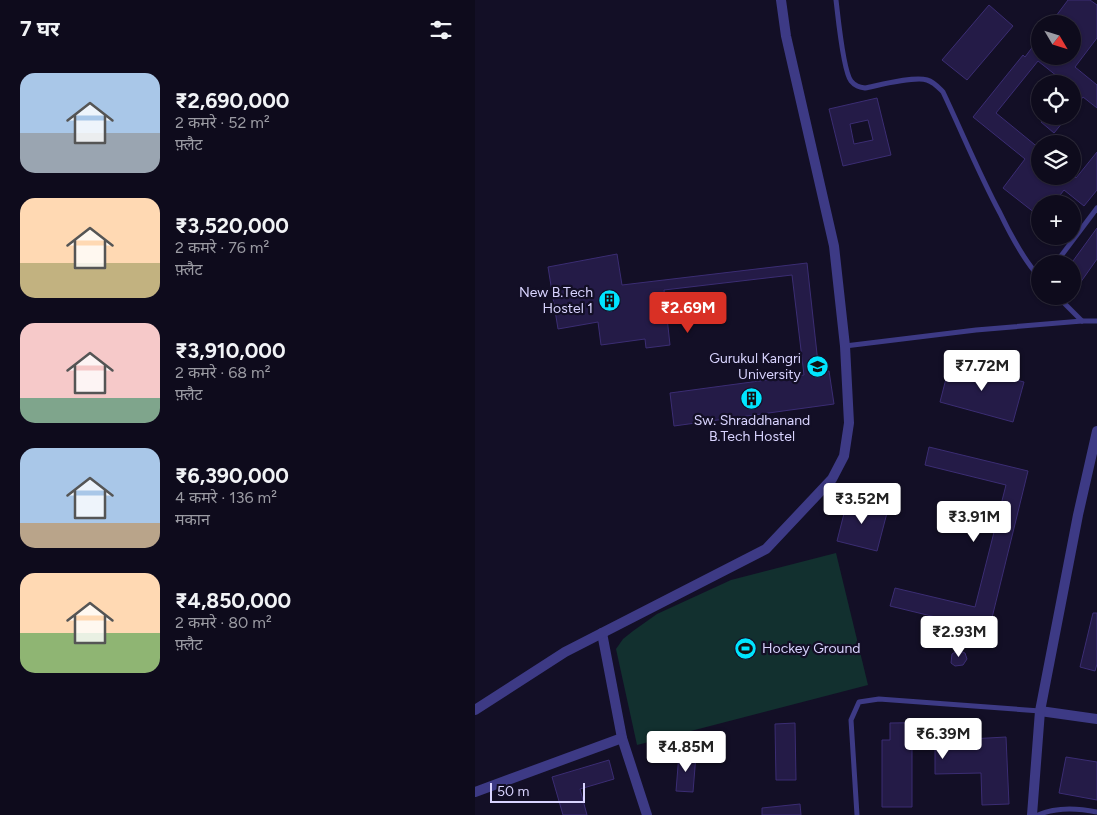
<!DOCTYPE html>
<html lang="hi">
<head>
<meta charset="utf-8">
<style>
  :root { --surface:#0e0b1c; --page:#1c1929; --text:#f1f3f6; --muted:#9b9ba3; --line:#2e2b3b; --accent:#d93025 }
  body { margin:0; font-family:Figtree,"Noto Sans Devanagari",sans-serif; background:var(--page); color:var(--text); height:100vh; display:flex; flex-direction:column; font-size:19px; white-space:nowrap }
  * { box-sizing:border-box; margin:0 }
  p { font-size:16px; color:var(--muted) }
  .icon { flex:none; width:28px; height:28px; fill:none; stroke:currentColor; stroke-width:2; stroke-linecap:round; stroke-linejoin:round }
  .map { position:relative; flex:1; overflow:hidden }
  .details { display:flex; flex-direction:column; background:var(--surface); width:475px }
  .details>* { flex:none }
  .needle { width:32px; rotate:128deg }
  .tools { position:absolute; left:556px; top:15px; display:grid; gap:10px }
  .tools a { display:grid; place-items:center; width:50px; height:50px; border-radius:50%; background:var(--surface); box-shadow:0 1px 4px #0004,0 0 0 1px var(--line); font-size:25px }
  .scale { position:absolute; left:15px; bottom:12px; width:95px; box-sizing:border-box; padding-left:5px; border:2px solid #d9d4ff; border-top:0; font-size:14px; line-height:18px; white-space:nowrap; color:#d9d4ff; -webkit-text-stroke:4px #130f26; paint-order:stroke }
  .price { position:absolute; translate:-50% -42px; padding:0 11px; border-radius:5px; background:#fff; color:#222; font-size:16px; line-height:32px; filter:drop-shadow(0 1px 2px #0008) }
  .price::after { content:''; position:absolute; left:50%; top:30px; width:15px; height:11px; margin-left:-8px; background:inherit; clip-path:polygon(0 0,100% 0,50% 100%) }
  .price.on { background:var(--accent); color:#fff }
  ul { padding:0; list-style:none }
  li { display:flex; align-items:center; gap:15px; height:125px; padding:0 20px }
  li span { display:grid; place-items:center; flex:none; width:140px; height:100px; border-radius:15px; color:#555 }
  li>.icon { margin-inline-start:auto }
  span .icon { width:60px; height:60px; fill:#fffc; stroke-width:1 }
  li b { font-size:21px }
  h2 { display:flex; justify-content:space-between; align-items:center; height:60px; padding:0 20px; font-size:21px }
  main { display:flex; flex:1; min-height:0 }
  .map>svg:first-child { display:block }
</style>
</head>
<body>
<main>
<section class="details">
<h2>7 घर<svg class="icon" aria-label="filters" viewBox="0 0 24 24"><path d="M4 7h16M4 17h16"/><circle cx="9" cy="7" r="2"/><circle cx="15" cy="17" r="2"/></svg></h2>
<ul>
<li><span style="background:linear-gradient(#a9c7e8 60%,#9aa5b1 0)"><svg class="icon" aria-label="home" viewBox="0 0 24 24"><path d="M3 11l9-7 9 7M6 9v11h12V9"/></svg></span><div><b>₹2,690,000</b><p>2 कमरे · 52 m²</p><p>फ़्लैट</p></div></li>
<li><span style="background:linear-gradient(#ffd9b3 65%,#c2b280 0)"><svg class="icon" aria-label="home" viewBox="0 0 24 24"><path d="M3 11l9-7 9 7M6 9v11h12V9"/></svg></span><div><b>₹3,520,000</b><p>2 कमरे · 76 m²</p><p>फ़्लैट</p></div></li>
<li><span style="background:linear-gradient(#f6c9c9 75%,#7fa58c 0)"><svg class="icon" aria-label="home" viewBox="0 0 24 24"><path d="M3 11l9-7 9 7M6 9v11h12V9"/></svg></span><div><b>₹3,910,000</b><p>2 कमरे · 68 m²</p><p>फ़्लैट</p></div></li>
<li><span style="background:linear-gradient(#a9c7e8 75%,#b9a48a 0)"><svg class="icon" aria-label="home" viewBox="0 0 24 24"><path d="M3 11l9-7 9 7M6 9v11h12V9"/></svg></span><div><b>₹6,390,000</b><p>4 कमरे · 136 m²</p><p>मकान</p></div></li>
<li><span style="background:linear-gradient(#ffd9b3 60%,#8fb573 0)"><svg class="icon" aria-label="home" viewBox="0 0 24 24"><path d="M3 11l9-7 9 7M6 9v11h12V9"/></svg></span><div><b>₹4,850,000</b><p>2 कमरे · 80 m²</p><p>फ़्लैट</p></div></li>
</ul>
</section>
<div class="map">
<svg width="622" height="815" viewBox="0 0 622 815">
  <rect width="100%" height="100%" fill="#130f26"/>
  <polygon fill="#12302f" points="361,553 393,685 162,745 141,649 148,639 158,631 182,614 256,580"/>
  <g fill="#241b47" stroke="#3b2d73" fill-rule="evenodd">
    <polygon points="593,0 615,0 622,5 622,38 600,67 622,85 622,108 608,97 598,110 598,84 592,84 563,61 521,113 565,149 565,176 599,176 601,178 622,152 622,190 609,206 589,190 578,204 565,204 565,217 528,188 550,159 498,117 548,55 550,57 565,37 565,56 598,56 598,24 575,24"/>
    <polygon points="514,5 538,26 492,80 467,60"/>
    <path d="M 402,98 L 416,155 L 368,166 L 354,109 ZM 393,120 L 398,140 L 379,144 L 375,124 Z"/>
    <polygon points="571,116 593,116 579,133 566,122"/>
    <polygon points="622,228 622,259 598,293 598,261"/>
    <polygon points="142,254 147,285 332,263 344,372 354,371 359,404 199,426 195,393 329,375 317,275 189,290 195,345 171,348 170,339 126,345 123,322 83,329 73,267"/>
    <polygon points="475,363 549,382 538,422 465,402"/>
    <polygon points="454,447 553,471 514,630 415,606 420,588 500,607 531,485 450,465"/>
    <polygon points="373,498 413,509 402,551 362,541"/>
    <polygon points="618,613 622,613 622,664 620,671 605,667"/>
    <polygon points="483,650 490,653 492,659 488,665 480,666 476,663 477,654"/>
    <polygon points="495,722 495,739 531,737 534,804 507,805 506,773 460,774 460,741 437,741 437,807 407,807 407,740 415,740 415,723"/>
    <polygon points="320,723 321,780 301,780 300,724"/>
    <polygon points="204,754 221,755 218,792 201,791"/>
    <polygon points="591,757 622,762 622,800 584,793"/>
    <polygon points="134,760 139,779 105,789 112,815 88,815 77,777"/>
    <polygon points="325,804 326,815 287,815 287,808"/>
  </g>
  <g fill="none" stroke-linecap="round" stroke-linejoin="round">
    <g stroke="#3d3a85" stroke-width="5">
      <path d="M 361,0 C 363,16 368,71 376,81 C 380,86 384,87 390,88 C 405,85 439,76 452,80 C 459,82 463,87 468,92 C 487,132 504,174 525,213 C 536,236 548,259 565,278"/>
      <polyline points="580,264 622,208"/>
      <polyline points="582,296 607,321"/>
      <polyline points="370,346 501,330 607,321 622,321"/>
      <polyline points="382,815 376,720 384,702 404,699 565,711"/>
      <path d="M 563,815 C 581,807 603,808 622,812"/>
    </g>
    <g stroke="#3d3a85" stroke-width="10">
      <polyline points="127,633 147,738 172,815"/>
      <polyline points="0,710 90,652 291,549 357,479 369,456 374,423 370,346 359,246 311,36 306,0"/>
      <polyline points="565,711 622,719"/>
      <polyline points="0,792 147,738"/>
      <polyline points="557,815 565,711 603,515 622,431"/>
    </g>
  </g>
  <defs>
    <symbol id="building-disc" viewBox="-11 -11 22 22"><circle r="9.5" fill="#00e5ff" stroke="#130f26"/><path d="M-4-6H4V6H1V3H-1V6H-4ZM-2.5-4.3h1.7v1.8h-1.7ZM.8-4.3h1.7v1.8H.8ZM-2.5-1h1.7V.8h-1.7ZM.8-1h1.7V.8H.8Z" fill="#111"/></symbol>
    <symbol id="university-disc" viewBox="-11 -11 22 22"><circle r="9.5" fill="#00e5ff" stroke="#130f26"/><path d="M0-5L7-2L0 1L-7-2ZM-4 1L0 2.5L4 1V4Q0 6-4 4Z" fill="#111"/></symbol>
    <symbol id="stadium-disc" viewBox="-11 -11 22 22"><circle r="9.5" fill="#00e5ff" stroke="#130f26"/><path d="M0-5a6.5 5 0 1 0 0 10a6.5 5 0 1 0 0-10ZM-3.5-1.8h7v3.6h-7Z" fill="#111"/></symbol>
  </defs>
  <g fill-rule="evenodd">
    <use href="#building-disc" x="122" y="288" width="25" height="25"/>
    <use href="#university-disc" x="330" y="354" width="25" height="25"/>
    <use href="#building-disc" x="264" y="386" width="25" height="25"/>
    <use href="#stadium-disc" x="258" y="636" width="25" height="25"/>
  </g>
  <g text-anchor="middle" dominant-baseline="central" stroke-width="4.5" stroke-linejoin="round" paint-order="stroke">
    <g font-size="14" fill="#d9d4ff" stroke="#130f26" text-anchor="end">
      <text x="118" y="292">New B.Tech<tspan x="118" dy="16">Hostel 1</tspan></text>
      <text x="326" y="358">Gurukul Kangri<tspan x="326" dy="16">University</tspan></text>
      <text x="277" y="420" text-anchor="middle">Sw. Shraddhanand<tspan x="277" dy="16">B.Tech Hostel</tspan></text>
      <text x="287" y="648" text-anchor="start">Hockey Ground</text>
    </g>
  </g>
</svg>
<div class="tools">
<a><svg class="needle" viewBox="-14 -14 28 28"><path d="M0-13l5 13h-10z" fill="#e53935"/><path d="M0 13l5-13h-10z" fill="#9b9ba3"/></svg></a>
<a><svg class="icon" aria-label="locate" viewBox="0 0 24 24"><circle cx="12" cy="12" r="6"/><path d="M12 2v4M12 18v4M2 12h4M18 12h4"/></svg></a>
<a><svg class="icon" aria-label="layers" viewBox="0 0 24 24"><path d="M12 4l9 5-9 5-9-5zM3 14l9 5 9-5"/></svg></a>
<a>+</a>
<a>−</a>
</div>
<div class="scale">50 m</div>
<b class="price on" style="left:213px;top:334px">₹2.69M</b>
<b class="price" style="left:507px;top:392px">₹7.72M</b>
<b class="price" style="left:387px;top:525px">₹3.52M</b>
<b class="price" style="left:499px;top:543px">₹3.91M</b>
<b class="price" style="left:484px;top:658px">₹2.93M</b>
<b class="price" style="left:468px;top:760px">₹6.39M</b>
<b class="price" style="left:211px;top:773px">₹4.85M</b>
</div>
</main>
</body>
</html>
